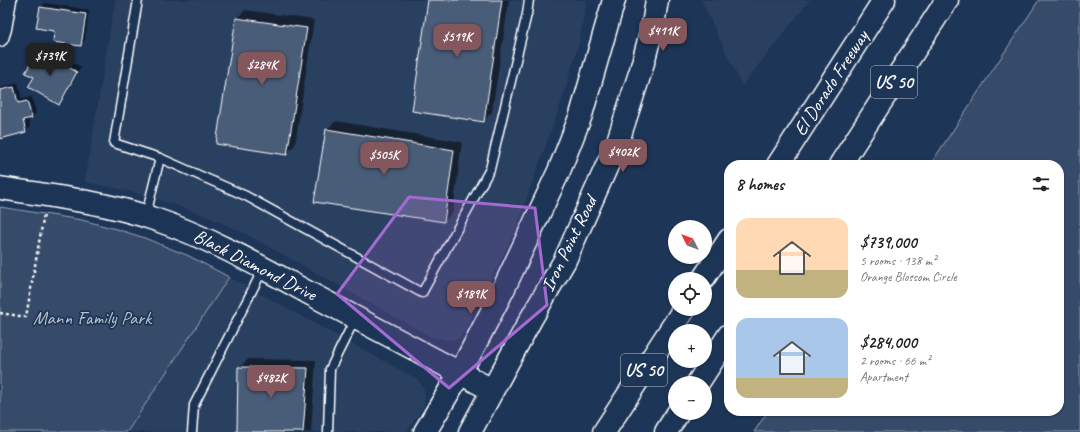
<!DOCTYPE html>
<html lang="en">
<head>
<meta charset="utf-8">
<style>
  :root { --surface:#fff; --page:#f2f2f2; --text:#202124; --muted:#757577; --accent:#84575d }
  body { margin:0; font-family:Caveat,sans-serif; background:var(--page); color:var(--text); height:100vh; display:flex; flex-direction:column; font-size:15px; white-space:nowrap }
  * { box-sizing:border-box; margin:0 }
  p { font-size:13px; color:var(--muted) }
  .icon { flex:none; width:22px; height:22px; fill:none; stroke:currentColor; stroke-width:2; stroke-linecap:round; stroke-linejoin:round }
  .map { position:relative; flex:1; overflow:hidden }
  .side { position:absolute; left:724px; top:160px; width:340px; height:256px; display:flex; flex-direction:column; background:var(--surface); border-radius:16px; box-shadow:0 1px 3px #0004 }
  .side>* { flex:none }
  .needle { width:26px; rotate:312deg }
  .fabs { position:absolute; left:668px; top:220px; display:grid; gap:8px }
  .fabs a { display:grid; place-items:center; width:44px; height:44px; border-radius:50%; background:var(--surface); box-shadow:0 1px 3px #0004; font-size:20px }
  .price { position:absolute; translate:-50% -34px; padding:0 9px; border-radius:8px; background:var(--accent); color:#fff; font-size:13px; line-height:26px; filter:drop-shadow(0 1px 2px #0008) }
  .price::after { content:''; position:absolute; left:50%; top:24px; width:12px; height:9px; margin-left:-6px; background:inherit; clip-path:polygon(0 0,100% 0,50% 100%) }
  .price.active { background:#222; color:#fff }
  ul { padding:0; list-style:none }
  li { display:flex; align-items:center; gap:12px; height:100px; padding:0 12px }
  li span { display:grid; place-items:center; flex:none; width:112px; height:80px; border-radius:12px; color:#555 }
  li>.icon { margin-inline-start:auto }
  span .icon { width:48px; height:48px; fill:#fffc; stroke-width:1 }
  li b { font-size:17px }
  h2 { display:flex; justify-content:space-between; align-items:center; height:48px; padding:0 12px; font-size:17px }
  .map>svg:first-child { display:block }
</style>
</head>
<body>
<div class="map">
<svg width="1080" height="432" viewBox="0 0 1080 432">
  <rect width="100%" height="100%" fill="#1d3557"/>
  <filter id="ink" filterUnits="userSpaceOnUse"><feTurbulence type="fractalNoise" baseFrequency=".025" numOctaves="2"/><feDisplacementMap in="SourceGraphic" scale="8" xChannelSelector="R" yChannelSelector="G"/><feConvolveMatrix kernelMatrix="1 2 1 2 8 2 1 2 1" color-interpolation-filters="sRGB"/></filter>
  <g filter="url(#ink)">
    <g fill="#2a4161">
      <polygon points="115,0 587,0 578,47 560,106 515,231 464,332 457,339 447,340 432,337 240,231 206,216 176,205 128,191 85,182"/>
      <polygon points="701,0 810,0 742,86"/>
      <polygon points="229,277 417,379 423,387 425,396 424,405 407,432 127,432"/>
    </g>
    <g fill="#364b69" stroke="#9aa5b4">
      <polygon points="1039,0 1080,0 1080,432 754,432 768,411 1059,411 1059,165 930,165"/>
      <polygon points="0,207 82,220 116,229 142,237 189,256 229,277 127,432 0,432"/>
    </g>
    <g fill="#0007">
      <polygon points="429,0 509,0 492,112 484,120"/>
      <polygon points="45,3 89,10 85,40 80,45 55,30 41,8"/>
      <polygon points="245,10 314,20 295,145 286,154 217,143 237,18"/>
      <polygon points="43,46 81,67 63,99 59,103 35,77 27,72 39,51"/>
      <polygon points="18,83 22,99 32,97 36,113 31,117 28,118 30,127 25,131 0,138 0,88"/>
      <polygon points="336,121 462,142 453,212 444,221 315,201 327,129"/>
      <polygon points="248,359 316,360 311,432 238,432 239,368"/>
    </g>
    <g fill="#4a5d79" stroke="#fff">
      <polygon points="428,0 502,0 484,122 412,111"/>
      <polygon points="40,7 86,14 81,46 53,42 54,31 36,28"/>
      <polygon points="236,18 307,28 287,155 216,144"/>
      <polygon points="38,50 77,72 59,105 28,87 34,77 25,73"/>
      <polygon points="14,87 18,103 27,101 32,118 23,120 26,132 0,139 0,90"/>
      <polygon points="326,129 454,150 444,222 314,202"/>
      <polygon points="238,367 308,368 303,432 237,432"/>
    </g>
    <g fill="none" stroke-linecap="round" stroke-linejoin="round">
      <defs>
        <g id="lane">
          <polyline points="138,0 114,143 160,158 146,215"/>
          <polyline points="160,158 246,196 422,293 490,169 527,14 529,0"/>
          <polyline points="192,432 194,405 263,269"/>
          <polyline points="328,432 330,369 355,319"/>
        </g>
        <polyline id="street" points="0,38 3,29 8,0"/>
        <g id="secondary">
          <path d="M 0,188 C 52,196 104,202 154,219 C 208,237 258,265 307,292 C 369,325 430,357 492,390"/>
          <polyline points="425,432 460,373 503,290 559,171 581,115 614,0"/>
          <polyline points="470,432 531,319 565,260 618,141 641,70 653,25 657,0"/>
        </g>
        <g id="highway">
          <polyline points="778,165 884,0"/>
          <polyline points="840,165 947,0"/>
          <polyline points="703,279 729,240"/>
          <polyline points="698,383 729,335"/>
          <polyline points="604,432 684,309"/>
          <polyline points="666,432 678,413"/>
        </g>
      </defs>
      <use href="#lane" stroke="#fff" stroke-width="11"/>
      <use href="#street" stroke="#fff" stroke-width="19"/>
      <use href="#secondary" stroke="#fff" stroke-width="25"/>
      <use href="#highway" stroke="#fff" stroke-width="25"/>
      <polyline stroke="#fff" stroke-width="2.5" stroke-dasharray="3 3" stroke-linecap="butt" points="0,313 26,317 44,214"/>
      <use href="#lane" stroke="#1d3557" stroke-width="8"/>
      <use href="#street" stroke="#1d3557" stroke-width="16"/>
      <use href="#secondary" stroke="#1d3557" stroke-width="22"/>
      <use href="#highway" stroke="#1d3557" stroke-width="22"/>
    </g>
  </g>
  <path fill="#a36bd2" fill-opacity="0.2" stroke="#a36bd2" stroke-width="3" stroke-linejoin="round" d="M 409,197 L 535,208 L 547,305 L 449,388 L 337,294 Z"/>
  <g text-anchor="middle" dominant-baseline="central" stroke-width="3.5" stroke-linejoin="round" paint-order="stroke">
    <g fill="#1d3557" stroke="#bbc2cd" stroke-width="1">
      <rect x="871" y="66" width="46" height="32" rx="3"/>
      <rect x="621" y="354" width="46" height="32" rx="3"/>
    </g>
    <g font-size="18" font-weight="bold" fill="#fff">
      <text x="894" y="82">US 50</text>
      <text x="644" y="370">US 50</text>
    </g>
    <g font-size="19" fill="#fff" stroke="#1d3557">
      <text transform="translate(831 83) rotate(-57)">El Dorado Freeway</text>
      <text transform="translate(569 244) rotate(-64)">Iron Point Road</text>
      <text transform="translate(255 265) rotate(27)">Black Diamond Drive</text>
    </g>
    <g font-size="19" fill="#b9c0ca" stroke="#1d3557">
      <text x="92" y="318">Mann Family Park</text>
    </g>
  </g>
</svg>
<div class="fabs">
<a><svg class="needle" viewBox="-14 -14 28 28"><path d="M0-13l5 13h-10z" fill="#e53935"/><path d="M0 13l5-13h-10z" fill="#757577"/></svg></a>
<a><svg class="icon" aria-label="locate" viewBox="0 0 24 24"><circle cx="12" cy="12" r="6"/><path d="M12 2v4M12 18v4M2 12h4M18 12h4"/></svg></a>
<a>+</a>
<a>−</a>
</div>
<b class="price" style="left:663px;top:52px">$411K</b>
<b class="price" style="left:457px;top:58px">$519K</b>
<b class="price active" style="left:50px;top:77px">$739K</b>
<b class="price" style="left:262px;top:86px">$284K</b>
<b class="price" style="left:623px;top:173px">$402K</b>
<b class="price" style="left:384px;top:176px">$505K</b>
<b class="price" style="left:471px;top:315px">$189K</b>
<b class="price" style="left:271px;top:399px">$482K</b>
<section class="side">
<h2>8 homes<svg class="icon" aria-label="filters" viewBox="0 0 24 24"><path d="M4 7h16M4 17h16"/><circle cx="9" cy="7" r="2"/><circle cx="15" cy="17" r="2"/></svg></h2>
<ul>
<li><span style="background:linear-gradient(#ffd9b3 65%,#c2b280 0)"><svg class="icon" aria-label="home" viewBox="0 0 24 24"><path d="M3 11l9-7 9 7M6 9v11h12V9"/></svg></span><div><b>$739,000</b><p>5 rooms · 138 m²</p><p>Orange Blossom Circle</p></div></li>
<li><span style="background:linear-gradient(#a9c7e8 75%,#c2b280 0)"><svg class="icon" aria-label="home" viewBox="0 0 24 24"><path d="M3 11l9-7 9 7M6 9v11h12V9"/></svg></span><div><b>$284,000</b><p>2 rooms · 66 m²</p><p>Apartment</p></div></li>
</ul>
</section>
</div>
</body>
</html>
